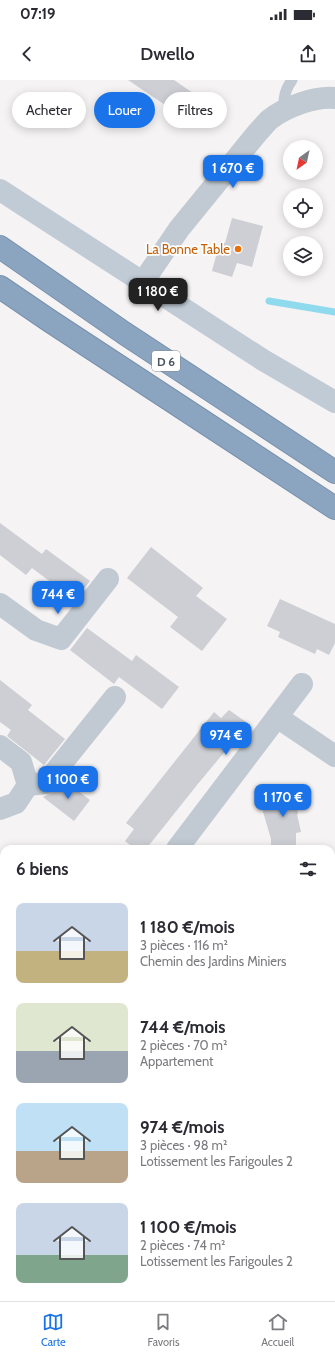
<!DOCTYPE html>
<html lang="fr">
<head>
<meta charset="utf-8">
<style>
  :root { --surface:#fff; --page:#f2f2f3; --text:#2b2b33; --muted:#7c7c81; --line:#e1e1e2; --accent:#1a73e8 }
  body { margin:0; font-family:Cabin,sans-serif; background:var(--page); color:var(--text); height:100vh; display:flex; flex-direction:column; font-size:15px; white-space:nowrap }
  * { box-sizing:border-box; margin:0 }
  p { font-size:13px; color:var(--muted) }
  .icon { flex:none; width:22px; height:22px; fill:none; stroke:currentColor; stroke-width:2; stroke-linecap:round; stroke-linejoin:round }
  .map { position:relative; flex:1; overflow:hidden }
  .side { position:absolute; left:0px; top:765px; width:335px; height:456px; display:flex; flex-direction:column; background:var(--surface); border-radius:12px 12px 0 0; box-shadow:0 2px 10px #0003 }
  .side>* { flex:none }
  .banner { position:absolute; left:12px; top:12px; width:311px; height:36px; display:flex; gap:8px }
  .needle { width:26px; rotate:213deg }
  .controls { position:absolute; left:283px; top:60px; display:grid; gap:8px }
  .controls a { display:grid; place-items:center; width:40px; height:40px; border-radius:50%; background:var(--surface); box-shadow:0 2px 10px #0003; font-size:20px }
  .price { position:absolute; translate:-50% -34px; padding:0 9px; border-radius:8px; background:var(--accent); color:#fff; font-size:13px; line-height:26px; filter:drop-shadow(0 1px 2px #0008) }
  .price::after { content:''; position:absolute; left:50%; top:24px; width:12px; height:9px; margin-left:-6px; background:inherit; clip-path:polygon(0 0,100% 0,50% 100%) }
  .price.current { background:#222; color:#fff }
  ul { padding:0; list-style:none }
  li { display:flex; align-items:center; gap:12px; height:100px; padding:0 16px }
  li span { display:grid; place-items:center; flex:none; width:112px; height:80px; border-radius:8px; color:#555 }
  li>.icon { margin-inline-start:auto }
  span .icon { width:48px; height:48px; fill:#fffc; stroke-width:1 }
  li b { font-size:17px }
  h2 { display:flex; justify-content:space-between; align-items:center; height:48px; padding:0 16px; font-size:17px }
  .tag { padding:0 14px; border-radius:18px; background:var(--surface); box-shadow:0 2px 10px #0003; font-size:14px; line-height:36px }
  .tag.current { background:var(--accent); color:#fff }
  .status { display:flex; justify-content:space-between; align-items:center; height:28px; padding:0 20px; background:var(--surface); direction:ltr }
  .status svg { height:11px; fill:currentColor }
  header { display:flex; justify-content:space-between; align-items:center; height:52px; padding:0 16px; background:var(--surface); font-size:18px; font-weight:600 }
  .menu { display:flex; justify-content:space-around; align-items:center; height:56px; border-top:1px solid var(--line); background:var(--surface); font-size:11px; color:var(--muted) }
  .menu a { display:grid; justify-items:center; gap:2px }
  .menu .current { color:var(--accent) }
  .map>svg:first-child { display:block }
</style>
</head>
<body>
<div class="status"><b>07:19</b><svg viewBox="0 0 49 12"><path d="M0 12V9h3v3zM5 12V6h3v6zM10 12V3h3v9zM15 12V0h3v12zM26 1h20v11H26zM47 4h2v5h-2z"/></svg></div>
<header><svg class="icon" aria-label="back" viewBox="0 0 24 24"><path d="M15 5l-7 7 7 7"/></svg>Dwello<svg class="icon" aria-label="share" viewBox="0 0 24 24"><path d="M12 15V3M7 8l5-5 5 5M5 13v7h14v-7"/></svg></header>
<div class="map">
<svg width="335" height="1221" viewBox="0 0 335 1221">
  <rect width="100%" height="100%" fill="#f5f3f3"/>
  <g fill="none" stroke-linecap="round" stroke-linejoin="round">
    <polyline stroke="#90daee" stroke-width="7" points="269,221 335,232"/>
  </g>
  <g fill="#cdcfd5">
    <polygon points="128,0 174,0 206,22 192,43"/>
    <polygon points="232,138 263,146 252,187 237,183 232,197 212,191 220,161 225,163"/>
    <polygon points="0,443 42,474 46,469 90,501 75,520 32,488 26,495 0,475"/>
    <polygon points="151,467 203,508 196,516 227,539 202,571 170,547 178,537 127,498"/>
    <polygon points="280,519 335,544 335,563 329,575 317,569 315,574 278,557 280,552 267,546"/>
    <polygon points="87,548 132,581 136,575 179,607 162,629 119,597 114,604 70,570"/>
    <polygon points="0,600 32,625 28,630 65,659 44,685 7,656 11,650 0,642"/>
    <polygon points="229,630 246,642 236,658 197,705 146,769 135,769 125,761 134,749 126,743 214,632 221,638"/>
    <polygon points="64,700 90,720 74,741 43,717 55,711"/>
    <polygon points="295,705 298,734 297,734 301,752 296,753 296,769 271,769 271,759 261,725 272,725 269,710"/>
  </g>
  <g fill="none" stroke-linecap="round" stroke-linejoin="round">
    <defs>
      <g id="highway">
        <polyline points="0,167 124,253 335,392"/>
        <polyline points="0,207 50,241 335,428"/>
      </g>
    </defs>
    <use href="#highway" stroke="#7690ad" stroke-width="24"/>
    <path stroke="#c1cad2" stroke-width="11" d="M 284,30 C 283,19 285,9 292,0"/>
    <g stroke="#c1cad2" stroke-width="22">
      <path d="M 143,202 L 179,149 L 258,52 C 262,48 265,44 269,40 C 285,27 315,16 335,18"/>
      <polyline points="0,524 36,550 61,559 108,499"/>
      <polyline points="277,637 335,676"/>
      <polyline points="0,666 21,682 28,705 16,723 0,729"/>
      <polyline points="28,705 46,703 115,617"/>
      <polyline points="177,769 302,604"/>
      <polyline points="331,913 335,907"/>
      <polyline points="331,966 335,968"/>
      <polyline points="0,1190 4,1185"/>
      <polyline points="189,1221 190,1217"/>
    </g>
    <polyline stroke="#c1cbd6" stroke-width="22" points="0,110 263,280 335,322"/>
    <use href="#highway" stroke="#8ba5c1" stroke-width="22"/>
  </g>
  <circle fill="#e8710a" stroke="#fff" stroke-width="1.5" cx="238" cy="169" r="4"/>
  <g text-anchor="middle" dominant-baseline="central" stroke-width="3.5" stroke-linejoin="round" paint-order="stroke">
    <rect fill="#fff" stroke="#808990" stroke-width="1" x="152" y="271" width="28" height="20" rx="3"/>
    <g font-size="12" font-weight="bold" fill="#4a5661">
      <text x="166" y="281">D 6</text>
    </g>
    <g font-size="13" fill="#c56008" stroke="#fff" text-anchor="end">
      <text x="230" y="169">La Bonne Table</text>
    </g>
  </g>
</svg>
<div class="controls">
<a><svg class="needle" viewBox="-14 -14 28 28"><path d="M0-13l5 13h-10z" fill="#e53935"/><path d="M0 13l5-13h-10z" fill="#7c7c81"/></svg></a>
<a><svg class="icon" aria-label="locate" viewBox="0 0 24 24"><circle cx="12" cy="12" r="6"/><path d="M12 2v4M12 18v4M2 12h4M18 12h4"/></svg></a>
<a><svg class="icon" aria-label="layers" viewBox="0 0 24 24"><path d="M12 4l9 5-9 5-9-5zM3 14l9 5 9-5"/></svg></a>
</div>
<b class="price" style="left:233px;top:109px">1 670 €</b>
<b class="price current" style="left:158px;top:232px">1 180 €</b>
<b class="price" style="left:58px;top:535px">744 €</b>
<b class="price" style="left:226px;top:676px">974 €</b>
<b class="price" style="left:68px;top:720px">1 100 €</b>
<b class="price" style="left:283px;top:738px">1 170 €</b>
<div class="banner">
<a class="tag">Acheter</a>
<a class="tag current">Louer</a>
<a class="tag">Filtres</a>
</div>
<section class="side">
<h2>6 biens<svg class="icon" aria-label="filters" viewBox="0 0 24 24"><path d="M4 7h16M4 17h16"/><circle cx="9" cy="7" r="2"/><circle cx="15" cy="17" r="2"/></svg></h2>
<ul>
<li><span style="background:linear-gradient(#c9d6e8 60%,#c2b280 0)"><svg class="icon" aria-label="home" viewBox="0 0 24 24"><path d="M3 11l9-7 9 7M6 9v11h12V9"/></svg></span><div><b>1 180 €/mois</b><p>3 pièces · 116 m²</p><p>Chemin des Jardins Miniers</p></div></li>
<li><span style="background:linear-gradient(#dfe7d0 60%,#9aa5b1 0)"><svg class="icon" aria-label="home" viewBox="0 0 24 24"><path d="M3 11l9-7 9 7M6 9v11h12V9"/></svg></span><div><b>744 €/mois</b><p>2 pièces · 70 m²</p><p>Appartement</p></div></li>
<li><span style="background:linear-gradient(#bfe0f5 60%,#b9a48a 0)"><svg class="icon" aria-label="home" viewBox="0 0 24 24"><path d="M3 11l9-7 9 7M6 9v11h12V9"/></svg></span><div><b>974 €/mois</b><p>3 pièces · 98 m²</p><p>Lotissement les Farigoules 2</p></div></li>
<li><span style="background:linear-gradient(#c9d6e8 65%,#7fa58c 0)"><svg class="icon" aria-label="home" viewBox="0 0 24 24"><path d="M3 11l9-7 9 7M6 9v11h12V9"/></svg></span><div><b>1 100 €/mois</b><p>2 pièces · 74 m²</p><p>Lotissement les Farigoules 2</p></div></li>
</ul>
</section>
</div>
<nav class="menu">
<a class="current"><svg class="icon" aria-label="map" viewBox="0 0 24 24"><path d="M3 6l6-2 6 2 6-2v14l-6 2-6-2-6 2zM9 4v14M15 6v14"/></svg>Carte</a>
<a><svg class="icon" aria-label="saved" viewBox="0 0 24 24"><path d="M7 4h10v16l-5-4-5 4z"/></svg>Favoris</a>
<a><svg class="icon" aria-label="home" viewBox="0 0 24 24"><path d="M3 11l9-7 9 7M6 9v11h12V9"/></svg>Accueil</a>
</nav>
</body>
</html>
